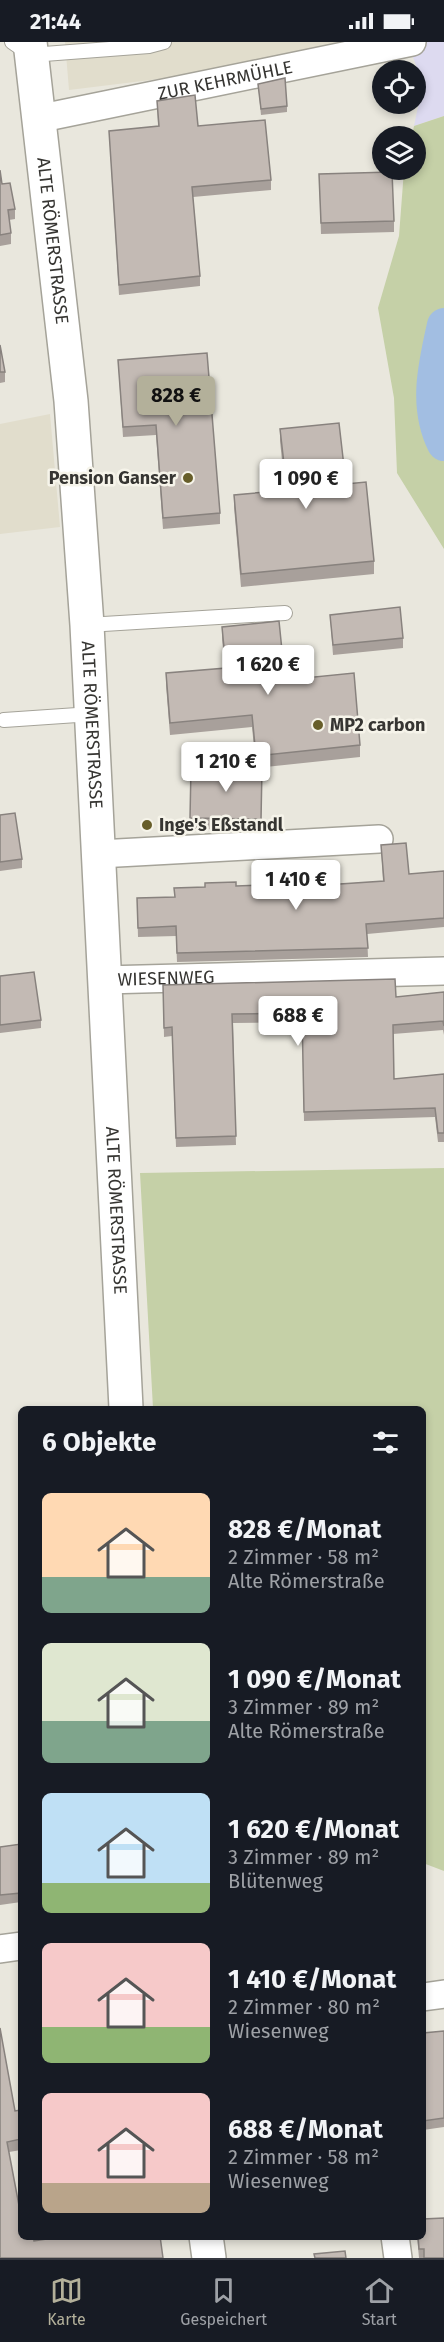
<!DOCTYPE html>
<html lang="de">
<head>
<meta charset="utf-8">
<style>
  :root { --surface:#171b24; --page:#20242c; --text:#f1f3f6; --muted:#9ea1a6; --line:#363941; --accent:#b3b09a }
  body { margin:0; font-family:"Fira Sans",sans-serif; background:var(--page); color:var(--text); height:100vh; display:flex; flex-direction:column; font-size:22px; white-space:nowrap }
  * { box-sizing:border-box; margin:0 }
  p { font-size:20px; color:var(--muted) }
  .icon { flex:none; width:33px; height:33px; fill:none; stroke:currentColor; stroke-width:2; stroke-linecap:round; stroke-linejoin:round }
  .map { position:relative; flex:1; overflow:hidden }
  .details { position:absolute; left:18px; top:1364px; width:408px; height:834px; display:flex; flex-direction:column; background:var(--surface); border-radius:9px; box-shadow:0 3px 9px #0003 }
  .details>* { flex:none }
  .buttons { position:absolute; left:372px; top:18px; display:grid; gap:12px }
  .buttons a { display:grid; place-items:center; width:54px; height:54px; border-radius:50%; background:var(--surface); box-shadow:0 3px 9px #0003; font-size:30px }
  .price { position:absolute; translate:-50% -51px; padding:0 14px; border-radius:6px; background:#fff; color:#222; font-size:20px; line-height:39px; filter:drop-shadow(0 2px 3px #0008) }
  .price::after { content:''; position:absolute; left:50%; top:36px; width:18px; height:14px; margin-left:-9px; background:inherit; clip-path:polygon(0 0,100% 0,50% 100%) }
  .price.selected { background:var(--accent); color:#111 }
  ul { padding:0; list-style:none }
  li { display:flex; align-items:center; gap:18px; height:150px; padding:0 24px }
  li span { display:grid; place-items:center; flex:none; width:168px; height:120px; border-radius:9px; color:#555 }
  li>.icon { margin-inline-start:auto }
  span .icon { width:72px; height:72px; fill:#fffc; stroke-width:1 }
  li b { font-size:26px }
  h2 { display:flex; justify-content:space-between; align-items:center; height:72px; padding:0 24px; font-size:26px }
  .status { display:flex; justify-content:space-between; align-items:center; height:42px; padding:0 30px; background:var(--surface); direction:ltr }
  .status svg { height:16px; fill:currentColor }
  .tab-bar { display:flex; justify-content:space-around; align-items:center; height:84px; border-top:2px solid var(--line); background:var(--surface); font-size:16px; color:var(--muted) }
  .tab-bar a { display:grid; justify-items:center; gap:3px }
  .tab-bar .selected { color:var(--accent) }
  .map>svg:first-child { display:block }
</style>
</head>
<body>
<div class="status"><b>21:44</b><svg viewBox="0 0 49 12"><path d="M0 12V9h3v3zM5 12V6h3v6zM10 12V3h3v9zM15 12V0h3v12zM26 1h20v11H26zM47 4h2v5h-2z"/></svg></div>
<div class="map">
<svg width="444" height="2216" viewBox="0 0 444 2216">
  <rect width="100%" height="100%" fill="#e9e7dd"/>
  <g fill="#e1ddcc">
    <polygon points="65,0 338,0 216,30 69,48"/>
    <polygon points="50,372 60,485 0,492 0,382"/>
  </g>
  <polygon fill="#dddaf0" points="407,0 444,0 444,74 414,84 423,41"/>
  <g fill="#c5d0a7">
    <polygon points="444,74 444,507 397,431 394,356 378,266 399,194 404,128 416,128 416,94 412,94 414,84"/>
    <polygon points="444,1126 444,1829 423,1821 423,1366 153,1366 140,1131"/>
  </g>
  <g fill="none" stroke-linecap="round" stroke-linejoin="round">
    <path stroke="#a2bee2" stroke-width="34" d="M 444,283 C 435,323 425,364 444,402"/>
    <defs>
      <g id="lane">
        <polyline points="12,0 31,13 149,4 164,0"/>
        <polyline points="87,583 285,571"/>
        <polyline points="4,678 92,672"/>
      </g>
      <g id="street">
        <path id="s1" d="M 37,77 L 412,0"/>
        <polyline points="99,812 379,797"/>
        <path id="s2" d="M 104,938 L 444,929"/>
        <polyline points="0,1907 21,1904"/>
        <polyline points="423,1955 444,1952"/>
        <polyline points="395,2194 398,2216"/>
      </g>
      <g id="secondary">
        <path id="s3" d="M 30,0 L 71,359 L 87,583 L 126,1366"/>
        <polyline points="206,2194 209,2216"/>
      </g>
    </defs>
    <use href="#lane" stroke="#a5a399" stroke-width="16"/>
    <use href="#street" stroke="#a5a399" stroke-width="30"/>
    <use href="#secondary" stroke="#a5a399" stroke-width="36"/>
    <use href="#lane" stroke="#fff" stroke-width="14"/>
    <use href="#street" stroke="#fff" stroke-width="27"/>
    <use href="#secondary" stroke="#fff" stroke-width="33"/>
  </g>
  <g fill="#a8a09b">
    <polygon points="258,42 287,64 287,70 261,73"/>
    <polygon points="157,59 198,84 271,138 271,148 193,155 200,234 200,244 119,253 109,89 158,84"/>
    <polygon points="0,128 2,142 15,167 15,177 9,178 11,191 11,202 0,204"/>
    <polygon points="319,132 394,179 394,190 321,192"/>
    <polygon points="0,303 5,330 5,340 0,341"/>
    <polygon points="118,318 220,471 220,482 163,487 156,393 123,395"/>
    <polygon points="280,387 346,442 374,519 374,532 241,545 234,465 234,453 285,448 280,399"/>
    <polygon points="330,573 403,596 403,606 333,613"/>
    <polygon points="222,585 360,703 360,715 256,726 252,685 170,693 166,643 166,631 225,626 222,597"/>
    <polygon points="191,726 262,727 261,788 190,787"/>
    <polygon points="0,773 22,817 22,826 0,829"/>
    <polygon points="381,803 409,832 444,829 444,885 367,892 368,915 177,920 176,894 138,895 137,856 174,855 236,844 266,847 383,839"/>
    <polygon points="0,934 41,978 41,986 0,991"/>
    <polygon points="163,943 396,955 444,950 444,993 443,988 393,992 394,1037 444,1032 444,1100 438,1100 435,1075 304,1079 302,980 233,981 236,1103 176,1105 172,994 164,995"/>
    <polygon points="21,1802 21,1860 0,1863 0,1805"/>
    <polygon points="0,1986 15,2069 21,2068 21,2108 9,2110 21,2194 34,2199 0,2216"/>
    <polygon points="444,1989 444,2085 423,2088 423,1991"/>
    <polygon points="417,2194 423,2194 444,2216 419,2216"/>
  </g>
  <g fill="#c3bab4" stroke="#88827e" stroke-width="1.5">
    <polygon points="285,36 287,64 261,67 258,42"/>
    <polygon points="195,53 198,84 265,78 271,138 192,145 200,234 119,243 109,89 159,84 157,59"/>
    <polygon points="0,128 2,142 10,141 15,167 8,168 11,191 0,193"/>
    <polygon points="392,130 394,179 321,181 319,132"/>
    <polygon points="0,303 5,330 0,330"/>
    <polygon points="207,311 220,471 163,476 156,383 123,385 118,318"/>
    <polygon points="339,381 346,442 366,440 374,519 241,532 234,453 287,448 280,387"/>
    <polygon points="400,565 403,596 333,603 330,573"/>
    <polygon points="279,579 285,638 354,631 360,703 256,714 252,673 170,681 166,631 226,626 222,585"/>
    <polygon points="191,726 262,727 261,777 190,776"/>
    <polygon points="15,771 22,817 0,820 0,773"/>
    <polygon points="406,801 409,832 444,829 444,876 366,882 368,906 177,911 176,884 138,886 137,856 175,855 174,846 205,845 205,841 236,840 236,844 266,843 266,847 384,839 381,803"/>
    <polygon points="34,930 41,978 0,983 0,934"/>
    <polygon points="395,937 396,955 444,950 444,984 443,979 393,983 394,1037 444,1032 444,1091 438,1091 435,1066 304,1070 302,971 232,972 236,1094 176,1096 172,985 164,986 163,943"/>
    <polygon points="21,1802 21,1851 0,1853 0,1805"/>
    <polygon points="0,1986 15,2069 21,2068 21,2097 7,2100 21,2174 21,2194 33,2194 34,2199 67,2194 160,2194 163,2216 0,2216"/>
    <polygon points="444,1989 444,2076 423,2079 423,1991"/>
    <polygon points="444,2176 444,2216 424,2216 424,2207 419,2207 418,2194 423,2194 423,2177"/>
    <polygon points="345,2209 346,2216 315,2216 314,2212"/>
  </g>
  <g fill="#675e2a" stroke="#f6f4ea" stroke-width="2">
    <circle cx="188" cy="436" r="6"/>
    <circle cx="318" cy="683" r="6"/>
    <circle cx="147" cy="783" r="6"/>
  </g>
  <g text-anchor="middle" dominant-baseline="central" stroke-width="5" stroke-linejoin="round" paint-order="stroke">
    <g font-size="18" fill="#363532" stroke="#f6f4ea">
      <text stroke="none"><textPath href="#s1" startOffset="192">ZUR KEHRMÜHLE</textPath></text>
      <text stroke="none"><textPath href="#s3" startOffset="200">ALTE RÖMERSTRASSE</textPath></text>
      <text stroke="none"><textPath href="#s3" startOffset="686">ALTE RÖMERSTRASSE</textPath></text>
      <text stroke="none"><textPath href="#s2" startOffset="62">WIESENWEG</textPath></text>
      <text stroke="none"><textPath href="#s3" startOffset="1172">ALTE RÖMERSTRASSE</textPath></text>
    </g>
    <g font-size="18" font-weight="bold" fill="#363532" stroke="#f6f4ea" text-anchor="start">
      <text x="176" y="436" text-anchor="end">Pension Ganser</text>
      <text x="330" y="683">MP2 carbon</text>
      <text x="159" y="783">Inge's Eßstandl</text>
    </g>
  </g>
</svg>
<div class="buttons">
<a><svg class="icon" aria-label="locate" viewBox="0 0 24 24"><circle cx="12" cy="12" r="6"/><path d="M12 2v4M12 18v4M2 12h4M18 12h4"/></svg></a>
<a><svg class="icon" aria-label="layers" viewBox="0 0 24 24"><path d="M12 4l9 5-9 5-9-5zM3 14l9 5 9-5"/></svg></a>
</div>
<b class="price selected" style="left:176px;top:385px">828 €</b>
<b class="price" style="left:306px;top:468px">1 090 €</b>
<b class="price" style="left:268px;top:654px">1 620 €</b>
<b class="price" style="left:226px;top:751px">1 210 €</b>
<b class="price" style="left:296px;top:869px">1 410 €</b>
<b class="price" style="left:298px;top:1005px">688 €</b>
<section class="details">
<h2>6 Objekte<svg class="icon" aria-label="filters" viewBox="0 0 24 24"><path d="M4 7h16M4 17h16"/><circle cx="9" cy="7" r="2"/><circle cx="15" cy="17" r="2"/></svg></h2>
<ul>
<li><span style="background:linear-gradient(#ffd9b3 70%,#7fa58c 0)"><svg class="icon" aria-label="home" viewBox="0 0 24 24"><path d="M3 11l9-7 9 7M6 9v11h12V9"/></svg></span><div><b>828 €/Monat</b><p>2 Zimmer · 58 m²</p><p>Alte Römerstraße</p></div></li>
<li><span style="background:linear-gradient(#dfe7d0 65%,#7fa58c 0)"><svg class="icon" aria-label="home" viewBox="0 0 24 24"><path d="M3 11l9-7 9 7M6 9v11h12V9"/></svg></span><div><b>1 090 €/Monat</b><p>3 Zimmer · 89 m²</p><p>Alte Römerstraße</p></div></li>
<li><span style="background:linear-gradient(#bfe0f5 75%,#8fb573 0)"><svg class="icon" aria-label="home" viewBox="0 0 24 24"><path d="M3 11l9-7 9 7M6 9v11h12V9"/></svg></span><div><b>1 620 €/Monat</b><p>3 Zimmer · 89 m²</p><p>Blütenweg</p></div></li>
<li><span style="background:linear-gradient(#f6c9c9 70%,#8fb573 0)"><svg class="icon" aria-label="home" viewBox="0 0 24 24"><path d="M3 11l9-7 9 7M6 9v11h12V9"/></svg></span><div><b>1 410 €/Monat</b><p>2 Zimmer · 80 m²</p><p>Wiesenweg</p></div></li>
<li><span style="background:linear-gradient(#f6c9c9 75%,#b9a48a 0)"><svg class="icon" aria-label="home" viewBox="0 0 24 24"><path d="M3 11l9-7 9 7M6 9v11h12V9"/></svg></span><div><b>688 €/Monat</b><p>2 Zimmer · 58 m²</p><p>Wiesenweg</p></div></li>
</ul>
</section>
</div>
<nav class="tab-bar">
<a class="selected"><svg class="icon" aria-label="map" viewBox="0 0 24 24"><path d="M3 6l6-2 6 2 6-2v14l-6 2-6-2-6 2zM9 4v14M15 6v14"/></svg>Karte</a>
<a><svg class="icon" aria-label="saved" viewBox="0 0 24 24"><path d="M7 4h10v16l-5-4-5 4z"/></svg>Gespeichert</a>
<a><svg class="icon" aria-label="home" viewBox="0 0 24 24"><path d="M3 11l9-7 9 7M6 9v11h12V9"/></svg>Start</a>
</nav>
</body>
</html>
